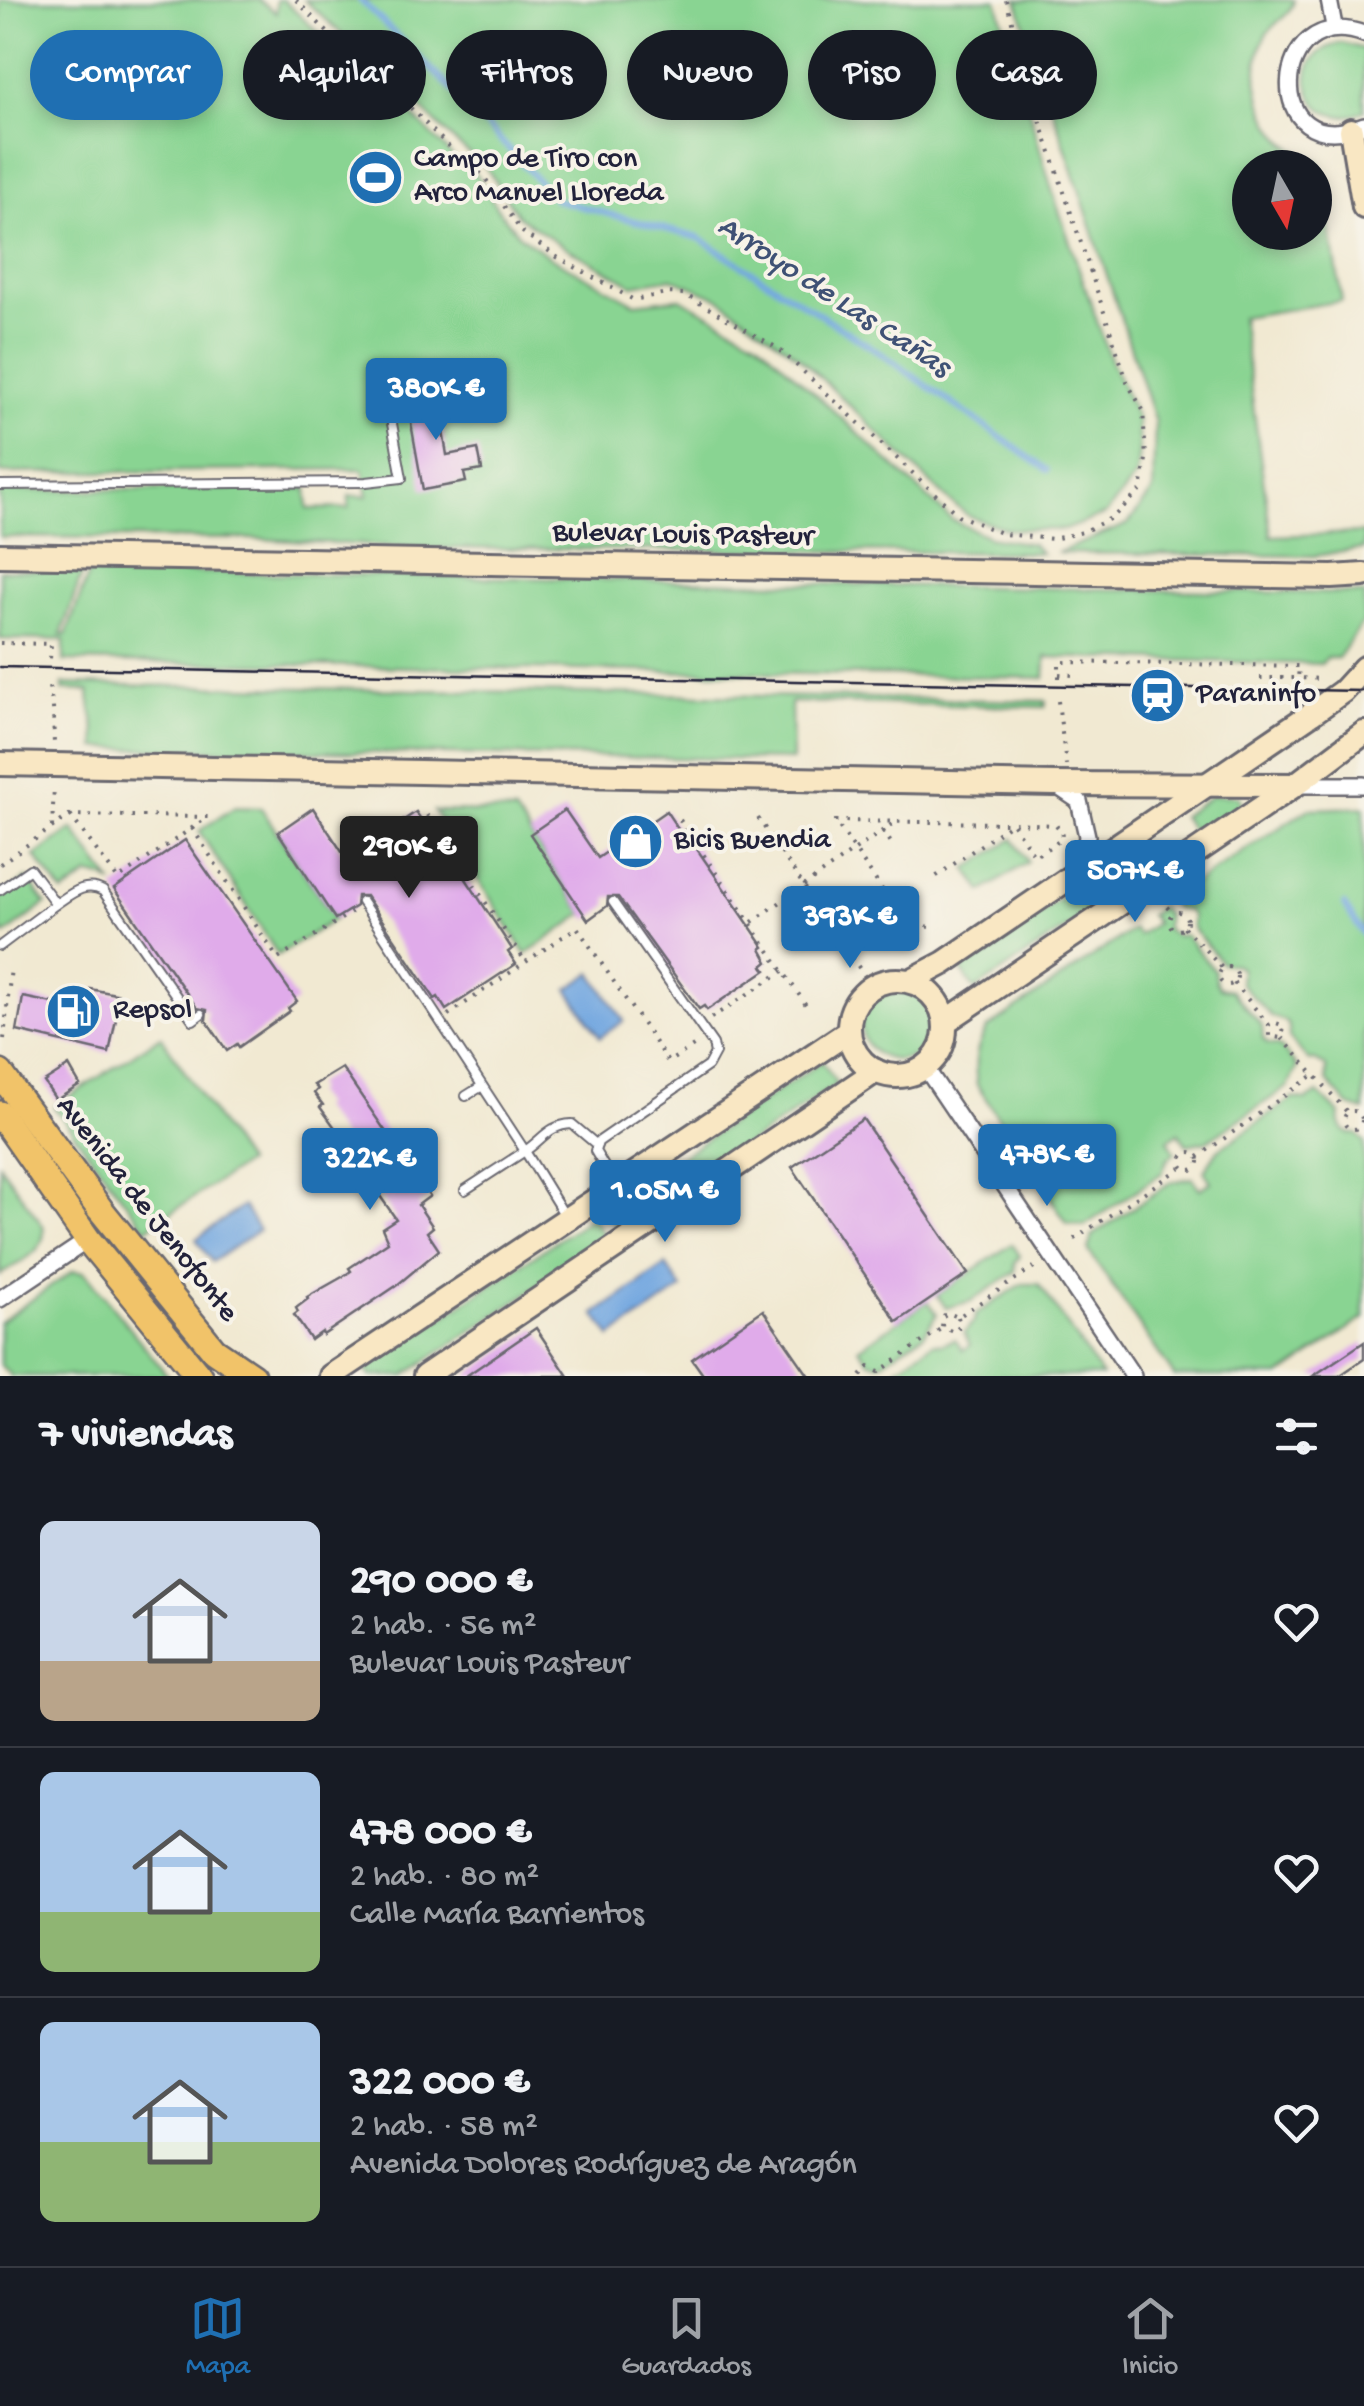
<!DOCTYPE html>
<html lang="es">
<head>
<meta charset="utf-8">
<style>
  :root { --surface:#171b24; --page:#20242c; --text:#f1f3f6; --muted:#9ea1a6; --line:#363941; --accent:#1f6fb2 }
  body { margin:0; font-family:"Gochi Hand",sans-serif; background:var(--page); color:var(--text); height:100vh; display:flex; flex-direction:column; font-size:38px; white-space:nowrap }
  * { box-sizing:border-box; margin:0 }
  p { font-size:32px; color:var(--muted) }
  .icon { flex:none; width:55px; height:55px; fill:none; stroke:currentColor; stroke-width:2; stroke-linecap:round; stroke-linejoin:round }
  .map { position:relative; height:1376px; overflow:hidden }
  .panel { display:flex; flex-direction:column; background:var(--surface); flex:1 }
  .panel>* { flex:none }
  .banner { position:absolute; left:30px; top:30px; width:1305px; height:90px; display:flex; gap:20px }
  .needle { width:65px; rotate:171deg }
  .tools { position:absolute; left:1232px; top:150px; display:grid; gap:20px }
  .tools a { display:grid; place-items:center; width:100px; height:100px; border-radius:50%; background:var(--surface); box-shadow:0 5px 15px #0003; font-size:50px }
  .price { position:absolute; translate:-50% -85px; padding:0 22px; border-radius:10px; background:var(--accent); color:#fff; font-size:32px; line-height:65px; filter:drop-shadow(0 2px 5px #0008) }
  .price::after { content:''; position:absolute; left:50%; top:60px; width:30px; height:22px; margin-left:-15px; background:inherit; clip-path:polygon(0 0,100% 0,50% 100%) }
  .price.active { background:#222; color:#fff }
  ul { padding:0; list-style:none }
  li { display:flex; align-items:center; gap:30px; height:250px; padding:0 40px }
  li+li { border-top:2px solid var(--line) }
  li span { display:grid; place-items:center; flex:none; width:280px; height:200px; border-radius:15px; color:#555 }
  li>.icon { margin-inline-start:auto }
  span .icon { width:120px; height:120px; fill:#fffc; stroke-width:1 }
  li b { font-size:42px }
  h2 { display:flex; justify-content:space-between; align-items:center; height:120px; padding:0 40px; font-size:42px }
  .tag { padding:0 35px; border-radius:45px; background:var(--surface); box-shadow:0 5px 15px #0003; font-size:35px; line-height:90px }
  .tag.active { background:var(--accent); color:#fff }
  .dock { display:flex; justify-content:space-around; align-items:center; height:140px; border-top:2px solid var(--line); background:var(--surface); font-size:28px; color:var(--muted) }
  .dock a { display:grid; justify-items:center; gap:5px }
  .dock .active { color:var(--accent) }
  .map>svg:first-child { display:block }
</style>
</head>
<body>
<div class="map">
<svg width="1364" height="1376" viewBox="0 0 1364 1376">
  <rect width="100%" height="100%" fill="#f7f3e8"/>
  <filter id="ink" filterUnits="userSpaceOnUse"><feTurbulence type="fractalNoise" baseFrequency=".01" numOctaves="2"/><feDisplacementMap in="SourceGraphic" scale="20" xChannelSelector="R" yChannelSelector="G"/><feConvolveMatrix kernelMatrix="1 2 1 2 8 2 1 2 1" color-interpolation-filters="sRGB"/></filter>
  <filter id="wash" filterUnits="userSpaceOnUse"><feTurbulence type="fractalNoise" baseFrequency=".0048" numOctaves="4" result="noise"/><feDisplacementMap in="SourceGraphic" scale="40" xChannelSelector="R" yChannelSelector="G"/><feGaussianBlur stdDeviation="2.25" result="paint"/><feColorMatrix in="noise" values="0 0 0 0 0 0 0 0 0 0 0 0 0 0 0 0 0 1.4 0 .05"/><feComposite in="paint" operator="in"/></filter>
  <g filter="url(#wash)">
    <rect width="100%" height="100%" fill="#f1e9d2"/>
    <g fill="#89d492" stroke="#567b66" stroke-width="2.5" fill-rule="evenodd">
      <polygon points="0,0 259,0 276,13 276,0 283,0 335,48 385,87 452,156 478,176 496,207 519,235 550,257 635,303 680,298 758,341 952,520 989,537 1032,544 1041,553 423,548 257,539 0,537 0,491 307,488 308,509 349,508 349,496 368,496 363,469 0,473"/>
      <polygon points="304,0 997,0 1052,190 1110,359 1137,419 1139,451 1136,476 1106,514 1064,530 1007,529 970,517 946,498 798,356 719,298 672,278 633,285 563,246 518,216 486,167 456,143 392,79"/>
      <path d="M 1017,0 L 1294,0 C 1291,17 1272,22 1265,37 C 1248,70 1260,117 1285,142 C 1294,151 1309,156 1320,162 L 1342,301 L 1241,317 L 1271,536 L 1364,533 L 1364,549 L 1314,556 L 1057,553 L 1128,524 L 1153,491 L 1155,422 ZM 1250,168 L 1315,168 L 1315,232 L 1250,232 Z"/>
      <path d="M 1342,43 L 1364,49 L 1364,110 C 1312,139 1279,55 1342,43 Z"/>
      <polygon points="0,570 83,571 61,635 66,635 90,570 1364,594 1364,621 1338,658 1327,658 1321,664 1046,657 1045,678 64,661 64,640 0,639"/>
      <path d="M 63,684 L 1046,701 L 1045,707 L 791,702 L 792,760 L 96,748 C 98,729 89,711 89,691 L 63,690 Z"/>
      <polygon points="1213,795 1239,796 1241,807 1197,839 1182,816"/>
      <polygon points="235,807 261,808 335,919 278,955 199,831"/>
      <polygon points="1364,807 1364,1111 1349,1106 1327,1081 1326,1067 1315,1060 1309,1061 1289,1038 1289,1026 1285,1021 1272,1017 1240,983 1241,970 1237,965 1222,963 1192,928 1192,916 1188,911 1175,908 1169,900 1308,809"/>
      <polygon points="434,811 515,812 584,914 526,954"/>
      <polygon points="73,829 113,884 105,878 89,875 63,893 35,856"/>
      <polygon points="1013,839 1028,862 982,892 967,869"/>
      <polygon points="1121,858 1138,862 1140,875 1136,881 975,990 959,967"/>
      <polygon points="27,878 46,904 5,935 0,928 0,898"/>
      <path d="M 1160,908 L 1166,915 L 1166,929 L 1177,936 L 1185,935 L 1214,970 L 1216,983 L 1220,988 L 1231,990 L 1262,1026 L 1263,1039 L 1268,1044 L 1279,1046 L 1297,1067 L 1288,1087 L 1207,1141 L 1187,1145 L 1179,1133 L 1168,1140 L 1175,1152 L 1167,1160 L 1162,1173 L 1084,1226 L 1067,1223 L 977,1085 C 974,1063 975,1049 987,1029 L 1133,929 L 1138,935 L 1156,923 L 1150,915 Z"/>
      <circle cx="897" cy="1024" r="36"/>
      <polygon points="161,1036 246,1163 146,1229 54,1107"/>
      <polygon points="822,1061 837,1084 619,1231 603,1209"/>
      <path d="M 1318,1093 L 1340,1114 C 1338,1126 1344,1135 1357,1134 L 1364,1142 L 1364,1318 L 1280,1376 L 1174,1376 L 1088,1250 L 1092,1236 L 1171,1182 L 1192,1178 L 1200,1189 L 1211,1182 L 1204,1171 L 1218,1150 L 1294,1098 L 1306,1100 Z"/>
      <path d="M 0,1165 L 43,1226 C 49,1251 18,1263 0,1275 Z"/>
      <polygon points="592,1217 607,1240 404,1376 370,1376 365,1369"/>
      <polygon points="1012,1244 1020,1256 1015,1263 1015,1272 971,1301 946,1308 937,1295"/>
      <polygon points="73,1271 84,1272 89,1277 168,1376 11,1376 0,1365 0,1322"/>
      <polygon points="1022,1284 1038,1284 1046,1294 1102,1376 887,1376 933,1343 941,1344 955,1339 963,1350 970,1345 964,1333 974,1321 976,1314"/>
      <polygon points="928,1301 937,1314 924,1334 880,1364 869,1361 859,1348"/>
    </g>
    <g fill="#74a8e0" stroke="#4b658e" stroke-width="2.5">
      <polygon points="592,973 624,1021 600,1037 568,989"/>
      <polygon points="243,1206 259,1230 212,1262 196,1239"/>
      <polygon points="666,1265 682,1289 611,1337 595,1314"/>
    </g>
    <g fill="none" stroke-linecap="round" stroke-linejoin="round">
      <g stroke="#74a8e0" stroke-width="6">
        <polyline points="360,0 462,99 556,200 699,238 876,350 1047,470"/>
        <polyline points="1344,905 1364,935"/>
      </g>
    </g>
    <g id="blocks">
      <g fill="#e0abea">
        <polygon points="435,384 447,455 478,449 482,470 464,473 466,482 423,490 405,390"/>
        <polygon points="313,808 346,858 416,812 426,827 430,824 512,949 508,952 516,964 446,1010 438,997 435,999 366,896 357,896 356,906 335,919 278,832"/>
        <polygon points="565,810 598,858 666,811 680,832 684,830 764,947 761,949 768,962 763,966 766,970 707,1010 704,1006 699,1009 618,897 608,897 607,906 588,920 530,834"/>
        <polygon points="185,840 297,1001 288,1008 290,1011 239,1047 237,1044 227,1051 206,1020 207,1010 197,1008 114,889"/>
        <polygon points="90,989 121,995 109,1053 17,1031 23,997 86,1010"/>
        <polygon points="69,1066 80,1085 56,1100 44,1082"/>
        <polygon points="342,1068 430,1196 418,1205 433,1227 427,1232 439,1250 396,1286 323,1335 322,1332 311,1340 294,1315 298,1312 296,1308 308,1299 307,1297 344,1276 351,1271 349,1268 388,1242 382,1228 396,1219 378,1193 381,1191 320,1107 323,1105 314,1093 318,1089 314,1085"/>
        <polygon points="863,1119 968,1274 897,1322 792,1167"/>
        <polygon points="763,1310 809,1376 704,1376 692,1359"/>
        <polygon points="536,1328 568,1376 466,1376"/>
        <polygon points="1364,1342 1364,1359 1339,1376 1313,1376"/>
      </g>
    </g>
  </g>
  <g filter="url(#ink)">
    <use href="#blocks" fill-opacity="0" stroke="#6a6870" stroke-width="2.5"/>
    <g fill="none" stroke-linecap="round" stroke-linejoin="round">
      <defs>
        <g id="lane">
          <polyline points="0,485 366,482 402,478 386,391"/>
          <path d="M 0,890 L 30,869 L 56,904 C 71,894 85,881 103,891 L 193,1020 L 201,1014"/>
          <path d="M 362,902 L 525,1151 C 543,1139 549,1125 572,1124 L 597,1145"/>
          <polyline points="613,902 713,1044 715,1053 708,1066 598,1142 595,1151 614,1183"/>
          <polyline points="0,946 56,904"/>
          <polyline points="466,1096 482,1086"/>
          <polyline points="465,1190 525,1151 565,1216"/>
        </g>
        <g id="street">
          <polyline points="1329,0 1334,26"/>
          <path d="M 1364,34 C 1269,0 1260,167 1364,125"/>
          <polyline points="1054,784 1079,801 1087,836 1082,870"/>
          <polyline points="1295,785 1364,785"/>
          <polyline points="925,1067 1133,1376"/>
          <polyline points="0,1299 88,1240"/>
        </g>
        <g id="secondary">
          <polyline points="1351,130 1364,207"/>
          <polyline points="0,555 1332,577 1364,575"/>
          <polyline points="0,764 1054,784 1295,785"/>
          <circle cx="897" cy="1028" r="48"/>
          <polyline points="910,981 944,963 1311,714 1343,691 1364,668"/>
          <polyline points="945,1022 1295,785 1364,733"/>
          <polyline points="331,1376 848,1032"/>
          <polyline points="425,1376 876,1071"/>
        </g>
        <g id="primary">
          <polyline points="0,1073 100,1209 214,1350 252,1376"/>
          <polyline points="0,1114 88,1240 199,1376"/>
        </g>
      </defs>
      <use href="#lane" stroke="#6a6870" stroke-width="12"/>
      <use href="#street" stroke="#6a6870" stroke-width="20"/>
      <use href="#secondary" stroke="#6a6870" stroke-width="28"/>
      <use href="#primary" stroke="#6a6870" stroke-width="30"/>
      <g stroke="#6a6870" stroke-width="4" stroke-dasharray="2.5 8" stroke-linecap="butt">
        <polyline points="296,0 341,46 390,87 457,155 483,175 521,231 557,257 634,300 666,293 684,294 779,349 958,515 1003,534 1053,539 1083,532 1113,517 1141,490 1146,459 1143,410 1128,384 1037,111 1006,0"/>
        <polyline points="0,643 51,644 50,659 43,659"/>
        <polyline points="1059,674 1073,675"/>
        <polyline points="1059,678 1059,662 1299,666 1298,678 1323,679"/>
        <polyline points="1260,678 1298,678"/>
        <polyline points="49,687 53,707 54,746"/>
        <polyline points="1058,701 1066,765"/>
        <polyline points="427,815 525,961"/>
        <polyline points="758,818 872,987"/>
        <polyline points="680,820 806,1005"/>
        <polyline points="52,827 54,787"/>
        <polyline points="192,828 278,959 352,912"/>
        <polyline points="883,831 894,847"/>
        <polyline points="0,864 70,815 208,817 118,879 70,815"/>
        <polyline points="1160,899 1173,914"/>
        <circle cx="1178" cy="921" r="9"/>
        <polyline points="752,922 895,822"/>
        <polyline points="929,926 914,936 835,821 1012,823 1035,856 1061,840 1062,832 1056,825 1012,823 934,878"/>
        <polyline points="1184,927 1223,969"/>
        <circle cx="1228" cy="976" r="9"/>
        <polyline points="1234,983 1269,1025 1269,1036 1281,1038 1284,1029 1282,1025 1273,1022 1269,1025"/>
        <polyline points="448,1015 577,927 668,1062 700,1042"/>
        <polyline points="711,1018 783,971"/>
        <polyline points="1282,1038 1348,1113"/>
        <polyline points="4,1039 11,967"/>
        <circle cx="1353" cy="1120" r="9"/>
        <circle cx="1190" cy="1161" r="9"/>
        <polyline points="1198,1157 1315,1074"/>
        <polyline points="1074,1239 1184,1166"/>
        <polyline points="958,1317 960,1326 954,1332 942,1327 943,1316 948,1313 958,1317 1034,1267"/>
        <polyline points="861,1376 869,1367 879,1372 942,1328"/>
      </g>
      <use href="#lane" stroke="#fff" stroke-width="8"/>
      <use href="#street" stroke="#fff" stroke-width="15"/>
      <use href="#secondary" stroke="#f9e7c3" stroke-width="22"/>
      <use href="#primary" stroke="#f1c369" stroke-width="25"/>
      <polyline stroke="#22223b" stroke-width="2.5" points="0,667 1364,691"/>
    </g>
  </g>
  <defs>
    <symbol id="stadium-disc" viewBox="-11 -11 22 22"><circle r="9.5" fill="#1f6fb2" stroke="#f7f3e8"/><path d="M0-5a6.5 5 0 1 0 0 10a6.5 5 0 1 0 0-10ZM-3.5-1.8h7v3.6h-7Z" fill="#fff"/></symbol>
    <symbol id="station-disc" viewBox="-11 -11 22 22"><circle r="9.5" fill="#1f6fb2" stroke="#f7f3e8"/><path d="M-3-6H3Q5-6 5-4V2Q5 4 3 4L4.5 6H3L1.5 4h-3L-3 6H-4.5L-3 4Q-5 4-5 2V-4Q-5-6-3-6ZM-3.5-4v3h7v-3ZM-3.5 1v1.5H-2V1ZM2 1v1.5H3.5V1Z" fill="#fff"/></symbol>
    <symbol id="shop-disc" viewBox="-11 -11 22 22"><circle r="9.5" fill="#1f6fb2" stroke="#f7f3e8"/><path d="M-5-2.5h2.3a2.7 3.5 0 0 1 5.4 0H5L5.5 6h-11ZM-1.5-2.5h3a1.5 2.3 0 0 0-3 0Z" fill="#fff"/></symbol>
    <symbol id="fuel-disc" viewBox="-11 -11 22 22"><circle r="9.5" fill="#1f6fb2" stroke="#f7f3e8"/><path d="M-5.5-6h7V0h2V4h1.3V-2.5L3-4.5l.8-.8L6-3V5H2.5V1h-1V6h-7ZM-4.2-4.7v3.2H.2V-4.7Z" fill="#fff"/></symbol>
  </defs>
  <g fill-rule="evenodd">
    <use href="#stadium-disc" x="344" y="146" width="63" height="63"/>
    <use href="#station-disc" x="1126" y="664" width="63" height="63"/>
    <use href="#shop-disc" x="604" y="810" width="63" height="63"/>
    <use href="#fuel-disc" x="42" y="980" width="63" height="63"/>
  </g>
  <g text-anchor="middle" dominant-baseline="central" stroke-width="8" stroke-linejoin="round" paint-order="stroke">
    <g font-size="30" fill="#22223b" stroke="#f7f3e8" text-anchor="start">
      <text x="414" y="160">Campo de Tiro con<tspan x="414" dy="34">Arco Manuel Lloreda</tspan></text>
      <text x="1196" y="695">Paraninfo</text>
      <text x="674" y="841">Bicis Buendia</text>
      <text x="113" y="1011">Repsol</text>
    </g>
    <g font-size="30" fill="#22223b" stroke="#f7f3e8">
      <text transform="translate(683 536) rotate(1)">Bulevar Louis Pasteur</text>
      <text transform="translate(146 1210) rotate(52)">Avenida de Jenofonte</text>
    </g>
    <g font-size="32" font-style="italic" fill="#3f5175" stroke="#f7f3e8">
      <text transform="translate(833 298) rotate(33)">Arroyo de Las Cañas</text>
    </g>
  </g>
</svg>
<div class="tools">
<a><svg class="needle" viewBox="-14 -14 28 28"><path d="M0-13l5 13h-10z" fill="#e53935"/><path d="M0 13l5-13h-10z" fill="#9ea1a6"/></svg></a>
</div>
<b class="price" style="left:436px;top:443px">380K €</b>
<b class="price active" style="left:409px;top:901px">290K €</b>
<b class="price" style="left:1135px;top:925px">507K €</b>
<b class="price" style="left:850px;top:971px">393K €</b>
<b class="price" style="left:1047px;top:1209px">478K €</b>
<b class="price" style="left:370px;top:1213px">322K €</b>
<b class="price" style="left:665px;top:1245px">1.05M €</b>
<div class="banner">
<a class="tag active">Comprar</a>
<a class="tag">Alquilar</a>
<a class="tag">Filtros</a>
<a class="tag">Nuevo</a>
<a class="tag">Piso</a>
<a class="tag">Casa</a>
</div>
</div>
<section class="panel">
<h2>7 viviendas<svg class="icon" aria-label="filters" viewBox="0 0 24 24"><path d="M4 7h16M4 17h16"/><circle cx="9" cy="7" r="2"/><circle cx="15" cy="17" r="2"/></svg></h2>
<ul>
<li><span style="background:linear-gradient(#c9d6e8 70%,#b9a48a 0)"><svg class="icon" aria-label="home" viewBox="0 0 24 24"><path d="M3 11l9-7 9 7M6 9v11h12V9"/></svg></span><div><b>290 000 €</b><p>2 hab. · 56 m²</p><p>Bulevar Louis Pasteur</p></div><svg class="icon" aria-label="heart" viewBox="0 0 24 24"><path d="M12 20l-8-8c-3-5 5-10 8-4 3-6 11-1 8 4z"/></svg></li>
<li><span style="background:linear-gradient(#a9c7e8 70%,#8fb573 0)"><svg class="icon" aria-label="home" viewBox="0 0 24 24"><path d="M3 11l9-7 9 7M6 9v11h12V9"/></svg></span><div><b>478 000 €</b><p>2 hab. · 80 m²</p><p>Calle María Barrientos</p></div><svg class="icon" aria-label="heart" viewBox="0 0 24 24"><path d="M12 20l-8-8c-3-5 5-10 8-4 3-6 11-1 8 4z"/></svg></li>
<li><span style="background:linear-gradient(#a9c7e8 60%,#8fb573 0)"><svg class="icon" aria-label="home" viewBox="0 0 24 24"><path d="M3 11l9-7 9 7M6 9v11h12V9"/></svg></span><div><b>322 000 €</b><p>2 hab. · 58 m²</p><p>Avenida Dolores Rodríguez de Aragón</p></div><svg class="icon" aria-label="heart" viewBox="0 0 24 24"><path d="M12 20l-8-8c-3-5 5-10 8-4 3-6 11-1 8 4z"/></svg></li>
</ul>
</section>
<nav class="dock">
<a class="active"><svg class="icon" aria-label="map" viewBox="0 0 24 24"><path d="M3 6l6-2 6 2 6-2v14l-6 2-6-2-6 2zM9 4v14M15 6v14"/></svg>Mapa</a>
<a><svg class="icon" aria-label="saved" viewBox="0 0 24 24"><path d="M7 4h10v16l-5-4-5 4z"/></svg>Guardados</a>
<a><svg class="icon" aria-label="home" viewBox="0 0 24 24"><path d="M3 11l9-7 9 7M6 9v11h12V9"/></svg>Inicio</a>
</nav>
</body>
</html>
